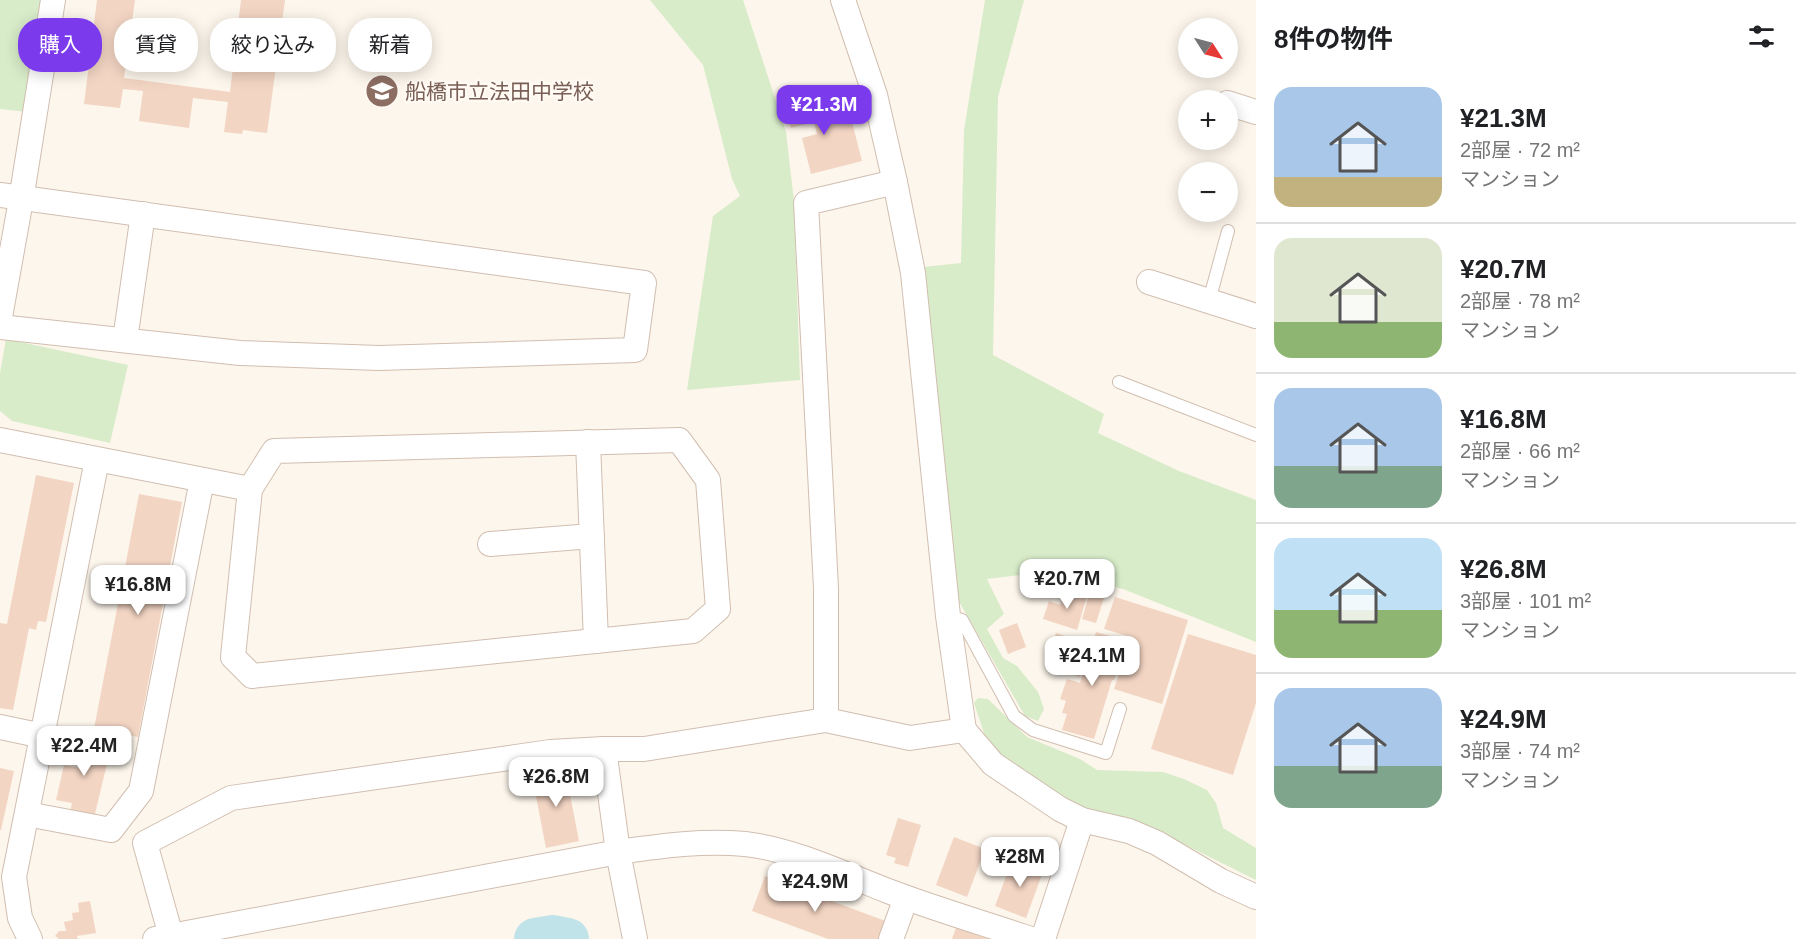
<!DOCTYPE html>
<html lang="ja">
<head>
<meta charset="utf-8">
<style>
  :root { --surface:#fff; --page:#f6f6f6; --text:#202124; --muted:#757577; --line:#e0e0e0; --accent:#7c3aed }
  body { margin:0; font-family:Arial,"Noto Sans JP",sans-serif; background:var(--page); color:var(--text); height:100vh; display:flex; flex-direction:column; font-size:22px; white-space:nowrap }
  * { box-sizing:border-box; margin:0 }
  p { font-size:20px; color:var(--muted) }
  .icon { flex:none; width:33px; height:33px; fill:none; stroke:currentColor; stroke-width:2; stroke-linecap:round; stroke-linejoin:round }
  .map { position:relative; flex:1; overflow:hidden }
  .details { display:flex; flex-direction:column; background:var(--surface); width:540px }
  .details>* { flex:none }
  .guide { position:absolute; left:18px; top:18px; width:570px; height:54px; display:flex; gap:12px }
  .needle { width:39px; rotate:126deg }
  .buttons { position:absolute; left:1178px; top:18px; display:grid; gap:12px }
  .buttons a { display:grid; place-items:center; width:60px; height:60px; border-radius:50%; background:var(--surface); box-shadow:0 3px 15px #0003; font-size:30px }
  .price { position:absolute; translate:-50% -51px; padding:0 14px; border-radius:12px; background:#fff; color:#222; font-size:20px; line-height:39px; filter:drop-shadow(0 2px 3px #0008) }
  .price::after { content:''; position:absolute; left:50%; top:36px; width:18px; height:14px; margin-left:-9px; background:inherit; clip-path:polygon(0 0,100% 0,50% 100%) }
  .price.on { background:var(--accent); color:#fff }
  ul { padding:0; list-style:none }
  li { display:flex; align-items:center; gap:18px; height:150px; padding:0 18px }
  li+li { border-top:2px solid var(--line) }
  li span { display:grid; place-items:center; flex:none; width:168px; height:120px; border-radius:18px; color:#555 }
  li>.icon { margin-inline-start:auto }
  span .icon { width:72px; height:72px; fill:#fffc; stroke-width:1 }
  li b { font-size:26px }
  h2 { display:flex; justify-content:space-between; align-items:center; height:72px; padding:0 18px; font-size:26px }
  .pill { padding:0 21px; border-radius:24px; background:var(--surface); box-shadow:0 3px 15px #0003; font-size:21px; line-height:54px }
  .pill.on { background:var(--accent); color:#fff }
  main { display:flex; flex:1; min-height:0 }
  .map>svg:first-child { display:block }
</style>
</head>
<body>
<main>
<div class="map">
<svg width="1256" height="939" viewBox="0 0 1256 939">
  <rect width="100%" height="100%" fill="#fdf6ec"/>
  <g fill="#d8ecc9">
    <polygon points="0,0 44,0 28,112 0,109"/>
    <polygon points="650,0 743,0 786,132 794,201 800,380 687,390 713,216 740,196 732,179 703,65"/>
    <polygon points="985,0 1024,0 998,97 993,355 1104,414 1098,433 1179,471 1256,500 1256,642 1123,589 1051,571 987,579 1004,614 987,629 1003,658 1017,666 1038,692 1044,709 1038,721 1025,716 954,593 923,267 961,263 964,130"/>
    <polygon points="6,339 128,365 110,443 12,421 0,411 0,373"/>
    <polygon points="978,698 988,699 1027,737 1080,759 1097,770 1163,772 1184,779 1207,790 1216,803 1223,828 1256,848 1256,880 1143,824 1083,809 1064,798 1000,756 985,736 974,703"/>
  </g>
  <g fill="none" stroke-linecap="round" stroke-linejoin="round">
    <polyline stroke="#bfe3e8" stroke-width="42" points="535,939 553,936 568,939"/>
  </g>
  <g fill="#f3d5c3">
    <polygon points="97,0 135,0 124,78 230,92 241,0 285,0 267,133 243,130 242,134 224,132 228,102 193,98 189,128 139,121 143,91 123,89 120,108 84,104"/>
    <polygon points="816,93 824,124 851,118 862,161 811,174 802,138 817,134 814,122 791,128 784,101"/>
    <polygon points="36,475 74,483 46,622 38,621 36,630 29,628 13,710 0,708 0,623 7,624"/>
    <polygon points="139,494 182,502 138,737 94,729"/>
    <polygon points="1065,589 1087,596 1077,630 1043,619 1049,601 1060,605"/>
    <polygon points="1090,591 1105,595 1096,623 1082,619"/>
    <polygon points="1115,597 1188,620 1162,704 1114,689 1131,637 1104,629"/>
    <polygon points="1017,623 1026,647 1008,654 999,630"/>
    <polygon points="1096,632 1124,640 1116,667 1118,668 1114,680 1112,680 1094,739 1062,730 1067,714 1062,713 1066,701 1060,699 1067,679 1080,683"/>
    <polygon points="1056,633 1091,645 1080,677 1045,665"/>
    <polygon points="1188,634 1256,655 1256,703 1233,775 1151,749"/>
    <polygon points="69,737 111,747 94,818 70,813 72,803 56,800 64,765 80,768 82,757 65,754"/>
    <polygon points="0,768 14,771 1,830 0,830"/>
    <polygon points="565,769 579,841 546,848 532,776"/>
    <polygon points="898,818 921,825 908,867 894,863 896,858 886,855"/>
    <polygon points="954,837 985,849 967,897 936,885"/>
    <polygon points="1013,858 1044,869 1026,918 995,906"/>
    <polygon points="765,876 888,922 882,939 828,939 752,911"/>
    <polygon points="90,901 96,933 77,936 78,939 59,939 55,936 59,931 66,931 64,922 73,920 72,913 79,912 78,903"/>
    <polygon points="957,925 995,939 952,939"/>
  </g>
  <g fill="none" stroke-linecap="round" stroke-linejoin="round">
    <defs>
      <g id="service">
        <polyline points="1209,301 1228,231"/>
        <polyline points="1119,382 1256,435"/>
        <polyline points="948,616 962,620 1014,716 1033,730 1106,753 1120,709"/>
      </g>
      <g id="minor">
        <polyline points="843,0 875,95 895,182 913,273 948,616 964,730 993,764 1060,809 1082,820 1129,831 1157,843 1221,881 1256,897"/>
        <polyline points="1227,103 1256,112"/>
        <polyline points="0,195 644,283 635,350 379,358 240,353 0,327"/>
        <polyline points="1149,282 1256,316"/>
        <polyline points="0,317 21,200 53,0"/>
        <polyline points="125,340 143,214"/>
        <polyline points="0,440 250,489"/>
        <polygon points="679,440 708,480 718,609 693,631 252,676 233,657 250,489 274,451"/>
        <polyline points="588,442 596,641"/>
        <polyline points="490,544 592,536"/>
        <polyline points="826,720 826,588 806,203 895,182"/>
        <polyline points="0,727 43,736"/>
        <polyline points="604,749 618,852 635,939"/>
        <polyline points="27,814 111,830 141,791 202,480"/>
        <polyline points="171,936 145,843 231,798 550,752 604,749 644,749 826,720 910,738 964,730"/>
        <polyline points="30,939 20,918 14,877 97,460"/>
        <path d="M 155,939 L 618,852 C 661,846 702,840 745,844 C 792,849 844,874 888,891 C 935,909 983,923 1031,939"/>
        <polyline points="891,939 906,898"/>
        <polyline points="1043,939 1082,820"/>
      </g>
    </defs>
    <use href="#service" stroke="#d1beb0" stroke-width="14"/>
    <use href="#minor" stroke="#d1beb0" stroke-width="26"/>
    <use href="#service" stroke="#fff" stroke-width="12"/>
    <use href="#minor" stroke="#fff" stroke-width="24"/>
  </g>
  <defs>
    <symbol id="school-disc" viewBox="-11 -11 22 22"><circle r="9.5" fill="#8d6e63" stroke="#fffaf3"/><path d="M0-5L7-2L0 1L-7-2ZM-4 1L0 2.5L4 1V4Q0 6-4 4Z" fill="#fff"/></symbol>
  </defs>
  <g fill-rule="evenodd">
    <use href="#school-disc" x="363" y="72" width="38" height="38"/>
  </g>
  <g text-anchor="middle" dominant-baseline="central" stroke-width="4.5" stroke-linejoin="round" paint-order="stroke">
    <g font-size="21" fill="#785e54" stroke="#fffaf3" text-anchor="start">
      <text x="405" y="91">船橋市立法田中学校</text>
    </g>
  </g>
</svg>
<div class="buttons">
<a><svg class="needle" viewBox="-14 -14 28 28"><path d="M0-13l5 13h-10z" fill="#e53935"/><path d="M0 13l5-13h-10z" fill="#757577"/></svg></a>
<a>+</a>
<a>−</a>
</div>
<b class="price on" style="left:824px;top:136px">¥21.3M</b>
<b class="price" style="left:1067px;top:610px">¥20.7M</b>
<b class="price" style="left:138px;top:616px">¥16.8M</b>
<b class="price" style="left:1092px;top:687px">¥24.1M</b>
<b class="price" style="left:84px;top:777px">¥22.4M</b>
<b class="price" style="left:556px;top:808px">¥26.8M</b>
<b class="price" style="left:1020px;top:888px">¥28M</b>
<b class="price" style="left:815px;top:913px">¥24.9M</b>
<div class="guide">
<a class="pill on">購入</a>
<a class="pill">賃貸</a>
<a class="pill">絞り込み</a>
<a class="pill">新着</a>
</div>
</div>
<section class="details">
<h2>8件の物件<svg class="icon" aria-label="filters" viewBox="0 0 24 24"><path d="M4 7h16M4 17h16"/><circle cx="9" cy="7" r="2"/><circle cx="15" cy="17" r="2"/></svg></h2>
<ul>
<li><span style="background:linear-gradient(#a9c7e8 75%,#c2b280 0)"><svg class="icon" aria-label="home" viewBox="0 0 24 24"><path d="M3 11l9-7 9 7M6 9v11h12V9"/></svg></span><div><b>¥21.3M</b><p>2部屋 · 72 m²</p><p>マンション</p></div></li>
<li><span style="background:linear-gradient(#dfe7d0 70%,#8fb573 0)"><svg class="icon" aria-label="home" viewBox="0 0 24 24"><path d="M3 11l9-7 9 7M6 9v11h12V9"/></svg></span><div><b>¥20.7M</b><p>2部屋 · 78 m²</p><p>マンション</p></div></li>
<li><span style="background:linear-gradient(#a9c7e8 65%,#7fa58c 0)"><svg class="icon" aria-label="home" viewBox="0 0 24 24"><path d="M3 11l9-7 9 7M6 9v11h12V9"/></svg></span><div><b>¥16.8M</b><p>2部屋 · 66 m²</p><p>マンション</p></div></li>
<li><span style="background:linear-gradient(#bfe0f5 60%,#8fb573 0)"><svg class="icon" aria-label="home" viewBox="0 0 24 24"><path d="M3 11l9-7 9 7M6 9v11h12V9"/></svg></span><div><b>¥26.8M</b><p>3部屋 · 101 m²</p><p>マンション</p></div></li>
<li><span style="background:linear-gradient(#a9c7e8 65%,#7fa58c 0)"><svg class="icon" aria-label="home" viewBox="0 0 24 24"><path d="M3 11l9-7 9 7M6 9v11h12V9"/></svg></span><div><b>¥24.9M</b><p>3部屋 · 74 m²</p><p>マンション</p></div></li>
</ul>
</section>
</main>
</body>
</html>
